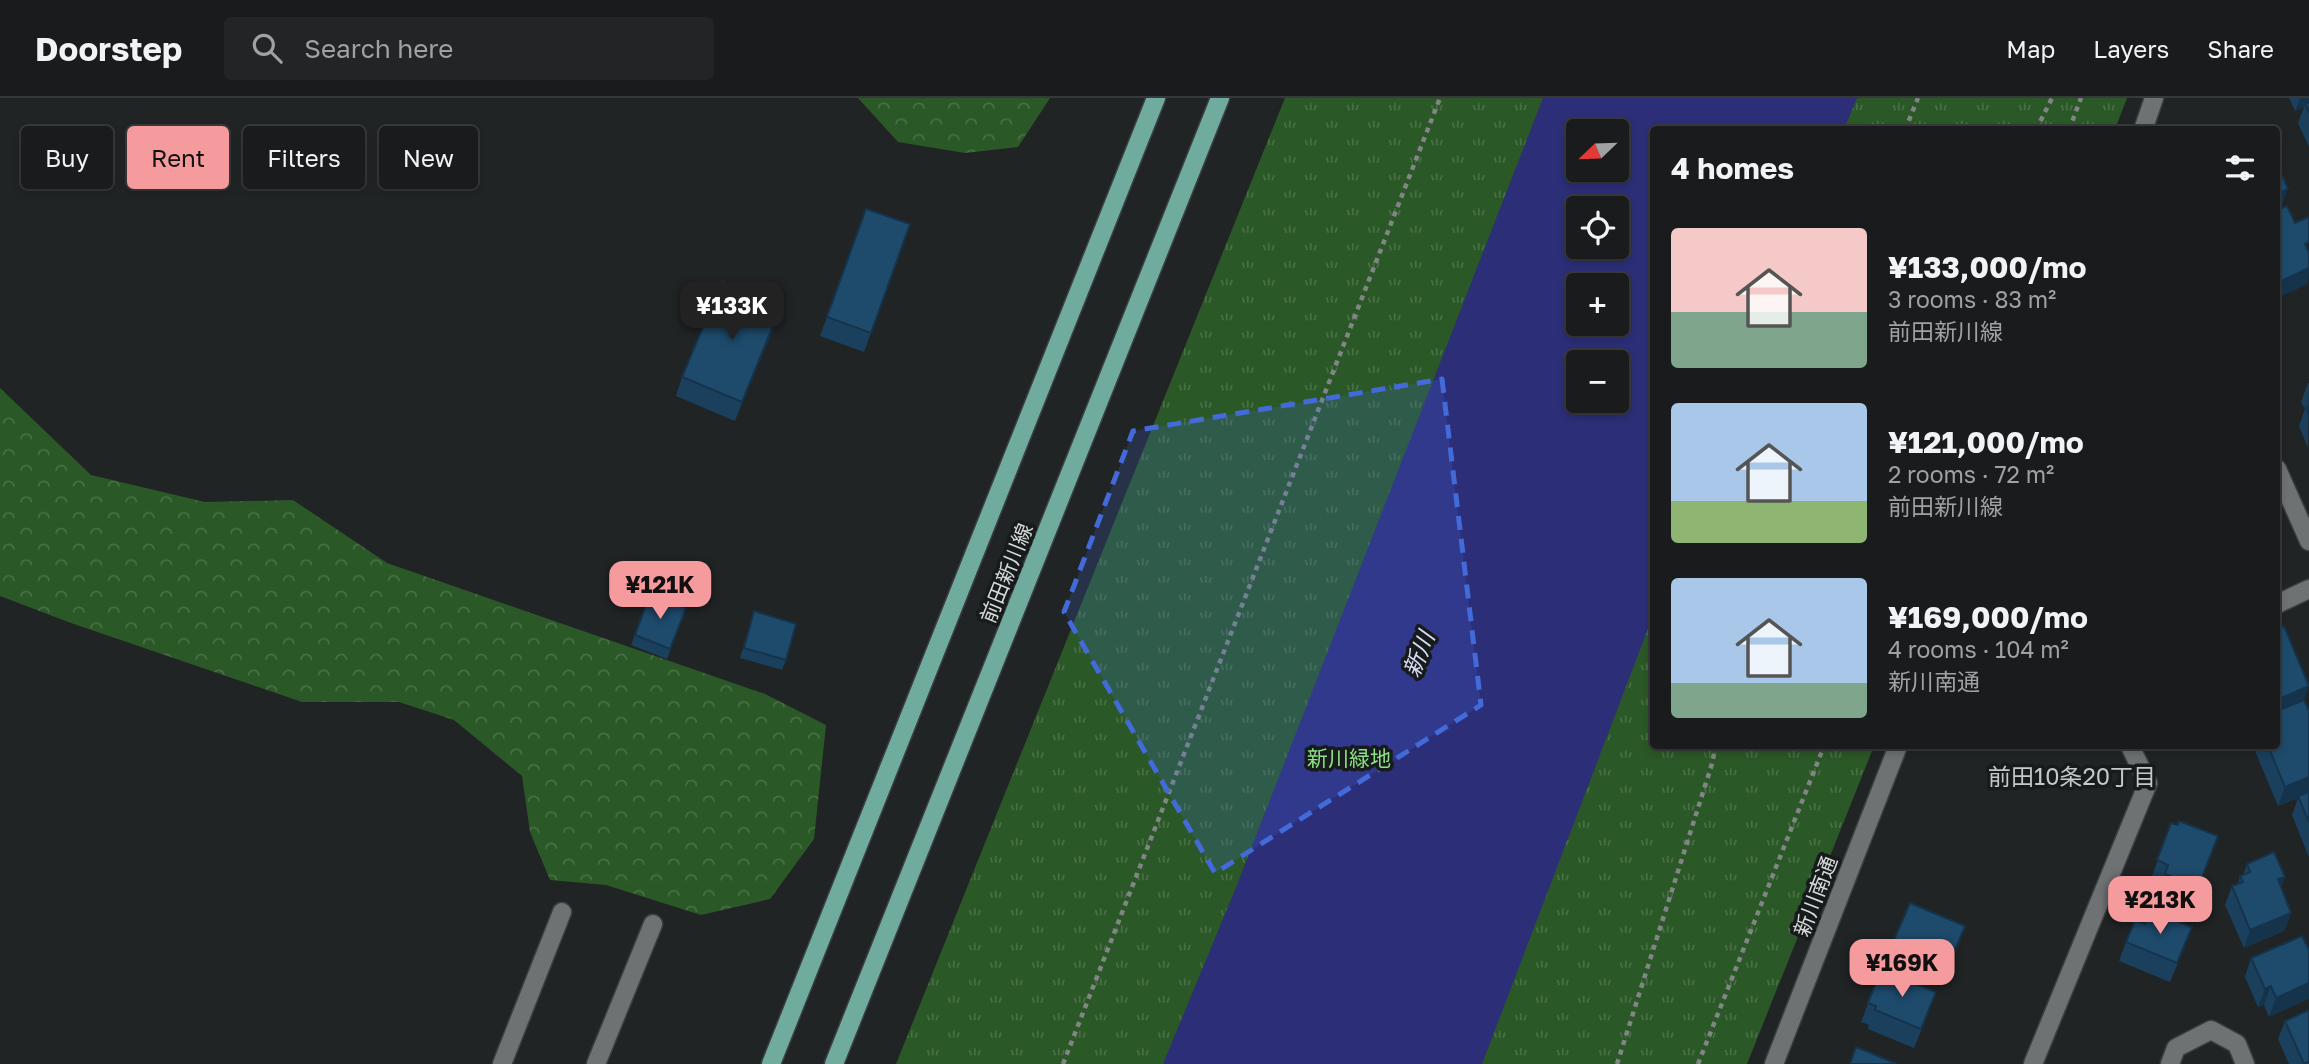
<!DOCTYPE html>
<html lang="en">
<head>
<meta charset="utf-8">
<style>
  :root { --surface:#191b1c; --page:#222425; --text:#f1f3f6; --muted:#9fa1a3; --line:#37393b; --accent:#f59b9e }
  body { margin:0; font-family:"Golos Text","Noto Sans JP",sans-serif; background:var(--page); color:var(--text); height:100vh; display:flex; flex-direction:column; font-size:26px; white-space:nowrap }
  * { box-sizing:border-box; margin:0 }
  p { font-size:23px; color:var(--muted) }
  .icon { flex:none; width:38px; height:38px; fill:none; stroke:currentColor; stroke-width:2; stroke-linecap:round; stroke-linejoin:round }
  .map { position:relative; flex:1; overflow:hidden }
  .side { position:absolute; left:1650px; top:28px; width:630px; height:623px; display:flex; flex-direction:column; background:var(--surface); border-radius:7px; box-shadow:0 4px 10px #0003,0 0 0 2px var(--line) }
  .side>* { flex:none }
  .hud { position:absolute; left:21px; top:28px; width:665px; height:63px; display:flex; gap:14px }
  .needle { width:46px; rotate:247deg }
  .controls { position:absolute; left:1566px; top:21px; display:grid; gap:14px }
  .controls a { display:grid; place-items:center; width:63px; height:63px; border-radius:7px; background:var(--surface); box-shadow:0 4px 10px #0003,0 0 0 2px var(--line); font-size:35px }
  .price { position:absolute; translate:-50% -60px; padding:0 16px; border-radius:14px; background:var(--accent); color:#111; font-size:23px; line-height:46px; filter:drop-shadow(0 2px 4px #0008) }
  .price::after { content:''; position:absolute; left:50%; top:42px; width:21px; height:16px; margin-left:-10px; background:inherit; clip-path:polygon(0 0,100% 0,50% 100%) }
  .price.selected { background:#222; color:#fff }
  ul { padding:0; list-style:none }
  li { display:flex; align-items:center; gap:21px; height:175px; padding:0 21px }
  li span { display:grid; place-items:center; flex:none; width:196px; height:140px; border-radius:7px; color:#555 }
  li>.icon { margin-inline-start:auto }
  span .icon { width:84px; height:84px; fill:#fffc; stroke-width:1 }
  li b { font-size:30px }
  h2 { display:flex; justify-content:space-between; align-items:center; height:84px; padding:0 21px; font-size:30px }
  .pill { padding:0 24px; border-radius:7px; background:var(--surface); box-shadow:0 4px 10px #0003,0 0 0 2px var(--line); font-size:24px; line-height:63px }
  .pill.selected { background:var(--accent); color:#111 }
  header { display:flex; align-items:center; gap:42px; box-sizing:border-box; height:98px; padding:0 35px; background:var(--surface); border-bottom:2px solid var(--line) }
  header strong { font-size:33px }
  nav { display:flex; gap:38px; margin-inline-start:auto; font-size:24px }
  .search { width:490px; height:63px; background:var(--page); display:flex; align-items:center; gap:18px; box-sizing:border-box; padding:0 24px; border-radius:7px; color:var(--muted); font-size:26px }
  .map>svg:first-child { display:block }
</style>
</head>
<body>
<header>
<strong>Doorstep</strong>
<div class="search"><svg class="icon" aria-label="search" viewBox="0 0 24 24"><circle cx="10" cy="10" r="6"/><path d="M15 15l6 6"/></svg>Search here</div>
<nav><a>Map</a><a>Layers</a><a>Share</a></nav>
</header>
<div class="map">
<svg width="2309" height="966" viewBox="0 0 2309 966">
  <defs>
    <pattern id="grass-tufts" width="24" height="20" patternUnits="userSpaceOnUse" patternTransform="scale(1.75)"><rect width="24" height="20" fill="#2b5827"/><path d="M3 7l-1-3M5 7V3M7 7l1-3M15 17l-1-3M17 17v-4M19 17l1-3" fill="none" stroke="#496f46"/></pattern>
    <pattern id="forest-crowns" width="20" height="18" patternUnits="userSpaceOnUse" patternTransform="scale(1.75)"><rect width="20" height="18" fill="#2b5827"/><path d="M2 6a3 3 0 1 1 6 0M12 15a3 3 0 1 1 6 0" fill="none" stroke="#496f46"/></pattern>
  </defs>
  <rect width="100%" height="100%" fill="#212425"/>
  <path fill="url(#grass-tufts)" fill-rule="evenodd" d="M 1285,0 L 2127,0 L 2115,31 L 1654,32 L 1654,648 L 1874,648 L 1747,966 L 896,966 ZM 1578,33 L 1617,33 L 1617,72 L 1578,72 ZM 1578,110 L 1617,110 L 1617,149 L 1578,149 ZM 1578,187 L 1617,187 L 1617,226 L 1578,226 ZM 1578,264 L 1617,264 L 1617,303 L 1578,303 Z"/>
  <g fill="url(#forest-crowns)">
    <polygon points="858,0 1050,0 1018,49 965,55 898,44"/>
    <polygon points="0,290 91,377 205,404 293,402 387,465 765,596 826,627 814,741 770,801 701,817 606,787 550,782 530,734 522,678 454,622 399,604 302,604 71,525 0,498"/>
  </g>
  <path fill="#2c2e78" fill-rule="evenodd" d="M 1543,0 L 1857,0 L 1844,31 L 1654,32 L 1654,515 L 1482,966 L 1163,966 L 1235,792 ZM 1578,33 L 1617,33 L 1617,72 L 1578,72 ZM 1578,110 L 1617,110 L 1617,149 L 1578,149 ZM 1578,187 L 1617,187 L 1617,226 L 1578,226 ZM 1578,264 L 1617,264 L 1617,303 L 1578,303 Z"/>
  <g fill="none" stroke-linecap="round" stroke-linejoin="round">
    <defs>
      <g id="service">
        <polyline points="502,966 562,814"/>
        <polyline points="596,966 653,826"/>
      </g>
      <g id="minor">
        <polyline points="2277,371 2309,443"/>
        <polyline points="2277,506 2309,491"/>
        <polyline points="2033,966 2148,685 2130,648"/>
        <polyline points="2170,966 2176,950 2211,932 2237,946 2245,966"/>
      </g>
      <g id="tertiary">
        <polyline points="2143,32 2154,0"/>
        <polyline points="1774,966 1898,648"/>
      </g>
      <g id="primary">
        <polyline points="771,966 1156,0"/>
        <polyline points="834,966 1220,0"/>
      </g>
    </defs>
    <use href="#service" stroke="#3b3f3f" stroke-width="21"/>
    <use href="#minor" stroke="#3b3f3f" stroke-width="21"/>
    <use href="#tertiary" stroke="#3b3f3f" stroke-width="21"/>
    <use href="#primary" stroke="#3b3f3f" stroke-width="21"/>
    <g stroke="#828585" stroke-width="4.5" stroke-dasharray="5 5" stroke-linecap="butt">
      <polyline points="1905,32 1918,0"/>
      <polyline points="2036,32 2052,0"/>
      <polyline points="2069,32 2081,0"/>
      <polyline points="1063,966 1440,0"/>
      <polyline points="1617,966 1711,669 1716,648"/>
      <polyline points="1698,966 1824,648"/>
    </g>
    <use href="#service" stroke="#6e7273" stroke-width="18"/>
    <use href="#minor" stroke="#6e7273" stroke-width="18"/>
    <use href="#tertiary" stroke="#6e7273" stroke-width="18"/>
    <use href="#primary" stroke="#70ac9e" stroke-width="18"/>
  </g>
  <g fill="#1a405d">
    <polygon points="2289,0 2309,0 2309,49 2298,25 2304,9 2295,13"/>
    <polygon points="866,111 910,126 864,254 820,238"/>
    <polygon points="781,208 735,323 676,298 682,279"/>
    <polygon points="2308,285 2309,285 2308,350 2299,328 2305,311 2301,304"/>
    <polygon points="650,496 686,510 667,561 631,547"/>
    <polygon points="754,513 786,562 782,572 740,560"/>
    <polygon points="2304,602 2309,613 2309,759 2292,717 2298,700 2278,708 2253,648 2277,648"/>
    <polygon points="2171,725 2218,738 2191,808 2158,795 2161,785 2151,781"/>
    <polygon points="2247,766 2281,790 2291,815 2284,833 2244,850 2225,807 2232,788 2238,786 2240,778 2243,777"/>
    <polygon points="2145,826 2185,848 2170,884 2119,863 2126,844"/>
    <polygon points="1965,828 1942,884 1888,861 1894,842"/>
    <polygon points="2302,838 2269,919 2264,907 2258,909 2245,879 2251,860"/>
    <polygon points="1881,872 1929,913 1914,950 1868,931 1869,927 1861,924"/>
    <polygon points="2285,923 2309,966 2289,966 2278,941"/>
  </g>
  <g fill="#15344c">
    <polygon points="2300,0 2309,0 2309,6 2305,6 2304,9 2295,13"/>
    <polygon points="2288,91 2281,110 2277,112 2277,96"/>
    <polygon points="2309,170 2308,186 2277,200 2277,185"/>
    <polygon points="781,208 775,227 735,323 742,304"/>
    <polygon points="2309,588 2302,607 2277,618 2277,602"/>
    <polygon points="2185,648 2193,648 2183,652"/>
    <polygon points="2309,679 2309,695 2278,708 2285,689"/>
    <polygon points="2285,779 2278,798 2278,781"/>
    <polygon points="2291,815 2284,833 2244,850 2250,832"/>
    <polygon points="1965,828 1958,847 1942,884 1949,866"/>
    <polygon points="2309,885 2309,901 2269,919 2276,900"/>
    <polygon points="2271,888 2264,907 2258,909 2265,891"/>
  </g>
  <g fill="#1e4b6c" stroke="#15344c" stroke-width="2">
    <polygon points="2309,4 2309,15 2305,6"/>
    <polygon points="2277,66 2288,91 2277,96"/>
    <polygon points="2287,108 2295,125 2309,119 2309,144 2305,146 2309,155 2309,170 2277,185 2277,112"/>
    <polygon points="866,111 910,126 871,235 827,219"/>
    <polygon points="722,183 781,208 742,304 682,279"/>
    <polygon points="2309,308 2309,317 2306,309"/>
    <polygon points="650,496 686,510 670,551 635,537"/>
    <polygon points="754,513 796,526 786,562 744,550"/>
    <polygon points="2284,528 2309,588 2277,602 2277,531"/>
    <polygon points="2304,602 2309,613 2309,679 2285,689 2268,648 2277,648 2277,613"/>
    <polygon points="2309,694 2309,724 2298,698"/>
    <polygon points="2179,723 2218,738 2198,789 2165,776 2168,767 2157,762 2171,725 2178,727"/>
    <polygon points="2274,754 2285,779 2278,781 2291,815 2250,832 2232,788 2243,784 2240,778 2250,774 2247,766"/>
    <polygon points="1910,805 1965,828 1949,866 1894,842"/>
    <polygon points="2151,813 2192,829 2177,865 2126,844 2135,822 2145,826"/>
    <polygon points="2302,838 2309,852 2309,885 2276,900 2271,888 2265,891 2251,860"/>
    <polygon points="1881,872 1936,894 1921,931 1875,912 1876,908 1868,905"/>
    <polygon points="2309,912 2309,963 2304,966 2285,923"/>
    <polygon points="1856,949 1897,966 1850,966"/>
  </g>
  <path fill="#426ad8" fill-opacity="0.2" stroke="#426ad8" stroke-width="5" stroke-dasharray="14 9" stroke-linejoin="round" d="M 1442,281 L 1481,607 L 1215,775 L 1064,514 L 1133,333 Z"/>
  <g text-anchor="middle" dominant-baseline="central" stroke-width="7" stroke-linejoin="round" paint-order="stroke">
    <g font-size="21" fill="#d7dada" stroke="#171b1c">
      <text transform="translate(1006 475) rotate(-68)">前田新川線</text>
      <text transform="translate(1815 798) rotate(-69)">新川南通</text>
    </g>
    <g font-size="21" fill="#8ce283" stroke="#171b1c">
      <text x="1349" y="660">新川緑地</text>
    </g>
    <g font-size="23" font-style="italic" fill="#d9ddf3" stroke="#171b1c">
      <text transform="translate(1418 556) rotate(-68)">新川</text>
    </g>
    <g font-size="23" fill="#c3c8c9" stroke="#171b1c">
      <text x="2072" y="678">前田10条20丁目</text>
    </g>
  </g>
</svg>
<div class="controls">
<a><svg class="needle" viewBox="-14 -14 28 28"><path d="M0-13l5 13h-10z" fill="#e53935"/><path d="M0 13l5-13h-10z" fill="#9fa1a3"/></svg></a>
<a><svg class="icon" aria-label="locate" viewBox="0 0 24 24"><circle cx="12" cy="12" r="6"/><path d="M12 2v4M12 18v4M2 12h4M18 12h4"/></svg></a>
<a>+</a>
<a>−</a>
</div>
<b class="price selected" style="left:732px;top:244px">¥133K</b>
<b class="price" style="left:660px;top:523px">¥121K</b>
<b class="price" style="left:2160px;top:838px">¥213K</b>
<b class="price" style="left:1902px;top:901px">¥169K</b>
<div class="hud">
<a class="pill">Buy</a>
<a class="pill selected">Rent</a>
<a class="pill">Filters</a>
<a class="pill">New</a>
</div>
<section class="side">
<h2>4 homes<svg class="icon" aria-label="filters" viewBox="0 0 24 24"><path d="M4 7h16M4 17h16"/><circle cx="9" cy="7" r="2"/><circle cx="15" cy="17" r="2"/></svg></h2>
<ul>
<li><span style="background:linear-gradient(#f6c9c9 60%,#7fa58c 0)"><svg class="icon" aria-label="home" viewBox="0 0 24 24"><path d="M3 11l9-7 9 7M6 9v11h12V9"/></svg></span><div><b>¥133,000/mo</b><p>3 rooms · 83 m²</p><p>前田新川線</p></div></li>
<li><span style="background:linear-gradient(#a9c7e8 70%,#8fb573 0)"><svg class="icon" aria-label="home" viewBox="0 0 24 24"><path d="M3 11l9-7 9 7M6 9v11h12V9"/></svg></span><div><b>¥121,000/mo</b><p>2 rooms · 72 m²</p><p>前田新川線</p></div></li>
<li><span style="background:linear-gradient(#a9c7e8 75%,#7fa58c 0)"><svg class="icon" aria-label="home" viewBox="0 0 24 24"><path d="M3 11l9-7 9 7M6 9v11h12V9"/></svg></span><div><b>¥169,000/mo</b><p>4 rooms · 104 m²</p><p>新川南通</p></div></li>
</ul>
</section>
</div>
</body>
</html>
